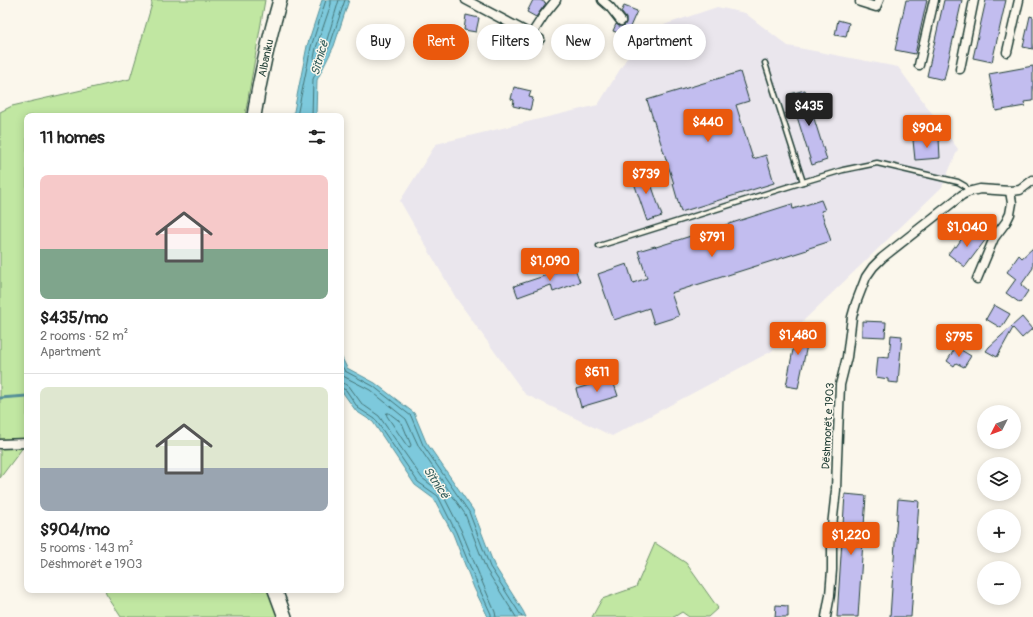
<!DOCTYPE html>
<html lang="en">
<head>
<meta charset="utf-8">
<style>
  :root { --surface:#fff; --page:#f2f2f2; --text:#222; --muted:#767676; --line:#e0e0e0; --accent:#ea580c }
  body { margin:0; font-family:Pangolin,sans-serif; background:var(--page); color:var(--text); height:100vh; display:flex; flex-direction:column; font-size:15px; white-space:nowrap }
  * { box-sizing:border-box; margin:0 }
  p { font-size:13px; color:var(--muted) }
  .icon { flex:none; width:22px; height:22px; fill:none; stroke:currentColor; stroke-width:2; stroke-linecap:round; stroke-linejoin:round }
  .map { position:relative; flex:1; overflow:hidden }
  .drawer { position:absolute; left:24px; top:113px; width:320px; height:480px; display:flex; flex-direction:column; background:var(--surface); border-radius:8px; box-shadow:0 2px 10px #0003 }
  .drawer>* { flex:none }
  .guide { position:absolute; left:356px; top:24px; width:380px; height:36px; display:flex; gap:8px }
  .needle { width:26px; rotate:228deg }
  .fabs { position:absolute; left:977px; top:405px; display:grid; gap:8px }
  .fabs a { display:grid; place-items:center; width:44px; height:44px; border-radius:50%; background:var(--surface); box-shadow:0 2px 10px #0003; font-size:20px }
  .price { position:absolute; translate:-50% -34px; padding:0 9px; border-radius:4px; background:var(--accent); color:#fff; font-size:13px; line-height:26px; filter:drop-shadow(0 1px 2px #0008) }
  .price::after { content:''; position:absolute; left:50%; top:24px; width:12px; height:9px; margin-left:-6px; background:inherit; clip-path:polygon(0 0,100% 0,50% 100%) }
  .price.active { background:#222; color:#fff }
  ul { padding:0; list-style:none }
  li { display:grid; align-content:center; gap:8px; height:212px; padding:0 16px }
  li+li { border-top:1px solid var(--line) }
  li span { display:grid; place-items:center; height:124px; border-radius:8px; color:#555 }
  li>.icon { margin-inline-start:auto }
  span .icon { width:72px; height:72px; fill:#fffc; stroke-width:1 }
  li b { font-size:17px }
  h2 { display:flex; justify-content:space-between; align-items:center; height:48px; padding:0 16px; font-size:17px }
  .pill { padding:0 14px; border-radius:18px; background:var(--surface); box-shadow:0 2px 10px #0003; font-size:14px; line-height:36px }
  .pill.active { background:var(--accent); color:#fff }
  .map>svg:first-child { display:block }
</style>
</head>
<body>
<div class="map">
<svg width="1033" height="617" viewBox="0 0 1033 617">
  <rect width="100%" height="100%" fill="#fbf7ec"/>
  <filter id="ink" filterUnits="userSpaceOnUse"><feTurbulence type="fractalNoise" baseFrequency=".025" numOctaves="2"/><feDisplacementMap in="SourceGraphic" scale="8" xChannelSelector="R" yChannelSelector="G"/><feConvolveMatrix kernelMatrix="1 2 1 2 8 2 1 2 1" color-interpolation-filters="sRGB"/></filter>
  <g filter="url(#ink)">
    <polygon fill="#eae6ed" points="717,7 745,13 788,46 898,67 958,149 942,187 772,351 612,436 525,394 456,298 400,201 436,144 598,105 643,32"/>
    <g fill="#c1e7a2" stroke="#70926b">
      <polygon points="151,0 265,0 245,116 27,116 27,442 0,478 0,112 12,106 130,79 152,4"/>
      <polygon points="655,543 686,563 718,608 708,617 689,617 682,612 674,617 592,617 602,599 636,587"/>
      <polygon points="105,590 270,590 279,617 121,617 106,594"/>
    </g>
    <g fill="#7dc9dc" stroke="#579199">
      <polygon points="322,0 349,0 334,46 317,80 316,116 293,116 307,46"/>
      <polygon points="341,356 347,368 375,383 414,413 426,442 473,510 494,565 523,611 526,617 488,617 474,588 453,534 434,499 415,485 373,422 356,411 341,390"/>
    </g>
    <g fill="none" stroke-linecap="round" stroke-linejoin="round">
      <g stroke="#457577" stroke-width="1">
        <polyline points="331,0 331,4 316,48 314,58 315,60 318,59 326,43 339,0"/>
        <polyline points="297,116 311,47 326,0"/>
        <polyline points="312,116 313,79 330,45 345,0"/>
        <polyline points="341,365 345,371 373,386 411,416 423,445 469,512 490,567 522,617"/>
        <polyline points="341,375 370,390 406,419 419,447 465,514 486,569 516,617"/>
        <polyline points="341,383 345,384 349,386 362,404 379,416 422,478 442,493 461,530 483,584 495,612 496,617"/>
        <polyline points="341,388 346,390 358,408 375,419 418,482 438,496 456,532 478,586 491,614 491,617"/>
        <polygon points="387,413 389,413 402,423 411,445 410,447 407,446 387,416"/>
      </g>
      <polyline stroke="#579199" stroke-width="3" points="0,398 27,396"/>
    </g>
    <g fill="#c2bdef" stroke="#1f3d34">
      <polygon points="533,0 540,0 546,3 536,17 527,12"/>
      <polygon points="906,0 927,0 915,54 895,50"/>
      <polygon points="944,0 962,0 944,80 927,76"/>
      <polygon points="986,0 1006,0 992,62 973,58"/>
      <polygon points="624,6 637,11 626,36 613,31 616,24 619,26 624,26 626,23 626,18 621,12"/>
      <polygon points="466,15 479,18 476,32 464,30"/>
      <polygon points="1030,16 1033,17 1033,49 1023,47"/>
      <polygon points="838,20 849,23 846,37 835,35"/>
      <polygon points="1033,66 1033,101 1024,102 1025,106 996,111 989,74"/>
      <polygon points="740,72 749,101 736,105 753,159 766,155 774,183 681,212 673,184 674,184 647,100"/>
      <polygon points="514,87 531,91 529,97 533,98 530,110 513,106 514,100 511,99"/>
      <polygon points="805,90 827,160 812,165 790,94"/>
      <polygon points="939,138 940,158 915,160 913,140"/>
      <polygon points="646,169 662,216 647,221 631,174"/>
      <polygon points="821,200 825,210 821,211 831,241 806,249 807,250 671,293 679,316 654,324 649,308 614,320 598,274 627,264 633,283 647,278 638,251 655,246 656,247 792,204 793,209"/>
      <polygon points="972,229 986,239 965,267 948,254 954,246 956,247 967,231 970,233"/>
      <polygon points="1033,248 1033,268 1021,285 1028,291 1020,303 1006,293 1016,279 1007,272 1019,255 1022,258"/>
      <polygon points="574,266 580,282 553,292 551,285 518,297 514,286"/>
      <polygon points="994,305 1010,314 1001,328 986,319"/>
      <polygon points="1022,317 1032,329 1022,338 1013,328 997,357 986,351 989,347"/>
      <polygon points="862,321 886,322 885,337 862,336"/>
      <polygon points="798,324 811,326 798,388 786,386"/>
      <polygon points="891,335 902,336 898,383 888,382 888,379 876,377 878,357 889,358"/>
      <polygon points="956,347 971,356 964,367 956,363 954,366 947,361"/>
      <polygon points="612,378 618,396 581,407 576,389"/>
      <polygon points="845,494 866,496 858,617 837,617"/>
      <polygon points="898,499 919,501 911,617 890,617"/>
      <polygon points="776,605 788,606 788,617 775,617"/>
    </g>
    <g fill="none" stroke-linecap="round" stroke-linejoin="round">
      <defs>
        <g id="lane">
          <polyline points="765,63 803,182"/>
          <polyline points="599,246 803,182 843,170 877,163 958,182 965,186 968,192"/>
        </g>
        <g id="street">
          <polyline points="466,0 540,39"/>
          <polyline points="602,0 610,7 621,21"/>
          <polyline points="860,2 876,7 879,0"/>
          <polyline points="531,35 544,15 556,0"/>
          <polyline points="1007,52 1019,0"/>
          <polyline points="919,65 934,0"/>
          <polyline points="960,69 974,0"/>
          <polyline points="977,279 994,238 1006,222 1010,214 1012,203 1010,191"/>
          <polyline points="0,444 27,443"/>
          <polyline points="826,617 830,595 832,570 832,526 836,490 837,459 840,385 847,357 852,317 856,303 866,277 873,267 882,258 962,195 968,192 980,189 1010,191 1020,190 1033,180"/>
        </g>
        <g id="primary">
          <path d="M 254,116 C 260,77 269,38 280,0"/>
          <polyline points="275,590 285,617"/>
        </g>
      </defs>
      <use href="#lane" stroke="#1f3d34" stroke-width="7"/>
      <use href="#street" stroke="#1f3d34" stroke-width="11"/>
      <use href="#primary" stroke="#1f3d34" stroke-width="16"/>
      <use href="#lane" stroke="#fbf7ec" stroke-width="4"/>
      <use href="#street" stroke="#fbf7ec" stroke-width="8"/>
      <use href="#primary" stroke="#fbf7ec" stroke-width="13"/>
    </g>
  </g>
  <g text-anchor="middle" dominant-baseline="central" stroke-width="3" stroke-linejoin="round" paint-order="stroke">
    <g font-size="11" fill="#1f3d34" stroke="#fbf7ec">
      <text transform="translate(266 58) rotate(-78)">Albaniku</text>
      <text transform="translate(828 426) rotate(-87)">Dëshmorët e 1903</text>
    </g>
    <g font-size="12" font-style="italic" fill="#36605e" stroke="#fbf7ec">
      <text transform="translate(320 58) rotate(-74)">Sitnicë</text>
      <text transform="translate(436 483) rotate(56)">Sitnicë</text>
    </g>
  </g>
</svg>
<div class="fabs">
<a><svg class="needle" viewBox="-14 -14 28 28"><path d="M0-13l5 13h-10z" fill="#e53935"/><path d="M0 13l5-13h-10z" fill="#767676"/></svg></a>
<a><svg class="icon" aria-label="layers" viewBox="0 0 24 24"><path d="M12 4l9 5-9 5-9-5zM3 14l9 5 9-5"/></svg></a>
<a>+</a>
<a>−</a>
</div>
<b class="price active" style="left:809px;top:127px">$435</b>
<b class="price" style="left:708px;top:143px">$440</b>
<b class="price" style="left:927px;top:149px">$904</b>
<b class="price" style="left:646px;top:195px">$739</b>
<b class="price" style="left:967px;top:248px">$1,040</b>
<b class="price" style="left:712px;top:258px">$791</b>
<b class="price" style="left:550px;top:282px">$1,090</b>
<b class="price" style="left:798px;top:356px">$1,480</b>
<b class="price" style="left:959px;top:358px">$795</b>
<b class="price" style="left:597px;top:393px">$611</b>
<b class="price" style="left:851px;top:556px">$1,220</b>
<div class="guide">
<a class="pill">Buy</a>
<a class="pill active">Rent</a>
<a class="pill">Filters</a>
<a class="pill">New</a>
<a class="pill">Apartment</a>
</div>
<section class="drawer">
<h2>11 homes<svg class="icon" aria-label="filters" viewBox="0 0 24 24"><path d="M4 7h16M4 17h16"/><circle cx="9" cy="7" r="2"/><circle cx="15" cy="17" r="2"/></svg></h2>
<ul>
<li><span style="background:linear-gradient(#f6c9c9 60%,#7fa58c 0)"><svg class="icon" aria-label="home" viewBox="0 0 24 24"><path d="M3 11l9-7 9 7M6 9v11h12V9"/></svg></span><div><b>$435/mo</b><p>2 rooms · 52 m²</p><p>Apartment</p></div></li>
<li><span style="background:linear-gradient(#dfe7d0 65%,#9aa5b1 0)"><svg class="icon" aria-label="home" viewBox="0 0 24 24"><path d="M3 11l9-7 9 7M6 9v11h12V9"/></svg></span><div><b>$904/mo</b><p>5 rooms · 143 m²</p><p>Dëshmorët e 1903</p></div></li>
</ul>
</section>
</div>
</body>
</html>
